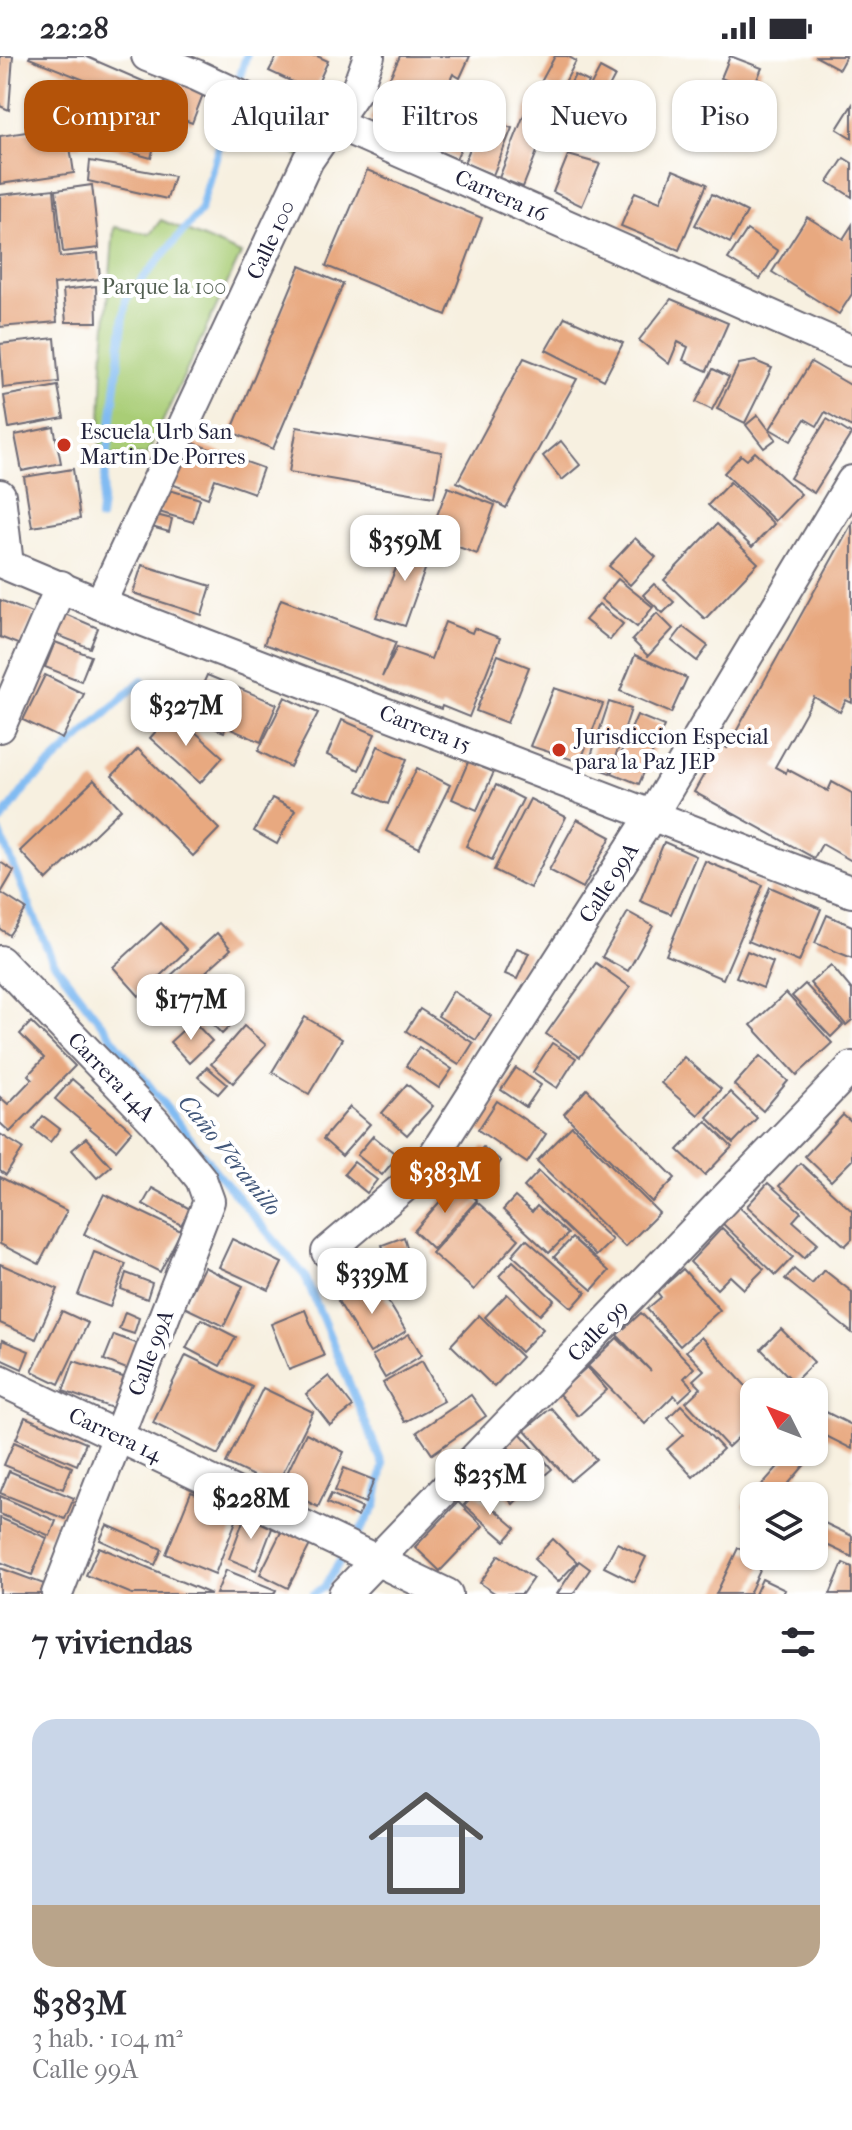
<!DOCTYPE html>
<html lang="es">
<head>
<meta charset="utf-8">
<style>
  :root { --surface:#fff; --page:#f7f7f7; --text:#2b2b33; --muted:#7c7c81; --line:#e1e1e2; --accent:#b45309 }
  body { margin:0; font-family:"IM FELL French Canon",serif; background:var(--page); color:var(--text); height:100vh; display:flex; flex-direction:column; font-size:30px; white-space:nowrap }
  * { box-sizing:border-box; margin:0 }
  p { font-size:26px; color:var(--muted) }
  .icon { flex:none; width:44px; height:44px; fill:none; stroke:currentColor; stroke-width:2; stroke-linecap:round; stroke-linejoin:round }
  .map { position:relative; height:1538px; overflow:hidden }
  .side { display:flex; flex-direction:column; background:var(--surface); flex:1 }
  .side>* { flex:none }
  .banner { position:absolute; left:24px; top:24px; width:804px; height:72px; display:flex; gap:16px }
  .needle { width:52px; rotate:312deg }
  .controls { position:absolute; left:740px; top:1322px; display:grid; gap:16px }
  .controls a { display:grid; place-items:center; width:88px; height:88px; border-radius:16px; background:var(--surface); box-shadow:0 2px 6px #0004; font-size:40px }
  .price { position:absolute; translate:-50% -68px; padding:0 18px; border-radius:16px; background:#fff; color:#222; font-size:26px; line-height:52px; filter:drop-shadow(0 2px 4px #0008) }
  .price::after { content:''; position:absolute; left:50%; top:48px; width:24px; height:18px; margin-left:-12px; background:inherit; clip-path:polygon(0 0,100% 0,50% 100%) }
  .price.selected { background:var(--accent); color:#fff }
  ul { padding:0; list-style:none }
  li { display:grid; align-content:center; gap:16px; height:424px; padding:0 32px }
  li+li { border-top:2px solid var(--line) }
  li span { display:grid; place-items:center; height:248px; border-radius:24px; color:#555 }
  li>.icon { margin-inline-start:auto }
  span .icon { width:144px; height:144px; fill:#fffc; stroke-width:1 }
  li b { font-size:34px }
  h2 { display:flex; justify-content:space-between; align-items:center; height:96px; padding:0 32px; font-size:34px }
  .pill { padding:0 28px; border-radius:24px; background:var(--surface); box-shadow:0 2px 6px #0004; font-size:28px; line-height:72px }
  .pill.selected { background:var(--accent); color:#fff }
  .status { display:flex; justify-content:space-between; align-items:center; height:56px; padding:0 40px; background:var(--surface); direction:ltr }
  .status svg { height:22px; fill:currentColor }
  .map>svg:first-child { display:block }
</style>
</head>
<body>
<div class="status"><b>22:28</b><svg viewBox="0 0 49 12"><path d="M0 12V9h3v3zM5 12V6h3v6zM10 12V3h3v9zM15 12V0h3v12zM26 1h20v11H26zM47 4h2v5h-2z"/></svg></div>
<div class="map">
<svg width="852" height="1538" viewBox="0 0 852 1538">
  <rect width="100%" height="100%" fill="#fff"/>
  <filter id="ink" filterUnits="userSpaceOnUse"><feTurbulence type="fractalNoise" baseFrequency=".0125" numOctaves="2"/><feDisplacementMap in="SourceGraphic" scale="16" xChannelSelector="R" yChannelSelector="G"/><feConvolveMatrix kernelMatrix="1 2 1 2 8 2 1 2 1" color-interpolation-filters="sRGB"/></filter>
  <filter id="wash" filterUnits="userSpaceOnUse"><feTurbulence type="fractalNoise" baseFrequency=".006" numOctaves="4" result="noise"/><feDisplacementMap in="SourceGraphic" scale="32" xChannelSelector="R" yChannelSelector="G"/><feGaussianBlur stdDeviation="1.8" result="paint"/><feColorMatrix in="noise" values="0 0 0 0 0 0 0 0 0 0 0 0 0 0 0 0 0 1.4 0 .05"/><feComposite in="paint" operator="in"/></filter>
  <g filter="url(#wash)">
    <rect width="100%" height="100%" fill="#f7f0e0"/>
    <g fill="#a9cd76" stroke="#667858" stroke-width="2">
      <polygon points="274,59 335,67 308,104 265,84"/>
      <polygon points="161,164 241,198 147,399 100,399 103,305 114,171 150,178"/>
    </g>
    <g fill="none" stroke-linecap="round" stroke-linejoin="round">
      <g stroke="#81bbf2" stroke-width="8">
        <polyline points="237,30 246,0"/>
        <polyline points="100,462 126,243 200,155 233,43"/>
        <polyline points="0,766 26,731 142,624"/>
        <polyline points="0,777 52,904 217,1117 305,1220 383,1409 376,1449 353,1486"/>
        <polyline points="313,1538 324,1531 345,1497"/>
      </g>
    </g>
    <g id="blocks">
      <g fill="#e8a980">
        <polygon points="0,0 13,0 9,54 0,50"/>
        <polygon points="30,0 85,0 161,33 165,18 205,33 192,67 29,2"/>
        <polygon points="277,0 317,0 328,5 314,36 269,15"/>
        <polygon points="400,0 470,0 460,22 453,18 434,59 469,75 456,103 370,64"/>
        <polygon points="555,0 567,0 576,5 560,36 541,26"/>
        <polygon points="730,0 762,12 752,35 721,22"/>
        <polygon points="815,0 846,0 839,13"/>
        <polygon points="600,12 615,20 593,62 578,54"/>
        <polygon points="575,19 589,26 569,67 554,59"/>
        <polygon points="454,25 487,41 474,72 442,58"/>
        <polygon points="533,36 557,45 523,131 499,122"/>
        <polygon points="852,49 852,82 837,73"/>
        <polygon points="716,50 736,62 719,90 700,79"/>
        <polygon points="100,60 158,75 151,102 93,86"/>
        <polygon points="483,61 512,72 493,119 464,107"/>
        <polygon points="78,68 81,90 70,91 74,117 0,128 0,80"/>
        <polygon points="568,99 600,108 582,150 553,136"/>
        <polygon points="844,102 852,107 852,141 828,126"/>
        <polygon points="90,105 174,120 167,143 88,125"/>
        <polygon points="367,114 482,162 446,259 326,210"/>
        <polygon points="673,114 707,128 679,194 621,170 635,136 660,146"/>
        <polygon points="92,129 99,192 63,196 56,134"/>
        <polygon points="54,133 60,201 98,197 100,223 54,228 57,266 0,271 0,139"/>
        <polygon points="712,138 747,156 730,187 695,169"/>
        <polygon points="807,161 843,183 852,169 852,238 839,258 772,216"/>
        <polygon points="747,174 778,195 760,223 728,203"/>
        <polygon points="300,210 343,228 273,393 231,376"/>
        <polygon points="96,230 97,266 66,266 63,234"/>
        <polygon points="671,243 728,267 707,315 683,304 688,291 678,286 669,308 639,284"/>
        <polygon points="565,261 623,287 604,324 546,294"/>
        <polygon points="55,282 59,326 3,332 0,288"/>
        <polygon points="524,302 577,323 506,452 457,426"/>
        <polygon points="755,305 772,312 745,367 717,353 739,308"/>
        <polygon points="811,306 852,330 852,371 825,356 817,370 805,363 791,385 770,373"/>
        <polygon points="713,313 729,321 712,354 696,346"/>
        <polygon points="58,330 64,362 9,372 4,340"/>
        <polygon points="758,359 776,383 764,392 746,369"/>
        <polygon points="827,363 851,378 814,437 790,422"/>
        <polygon points="54,371 61,407 22,415 15,379"/>
        <polygon points="297,371 442,396 434,441 289,416"/>
        <polygon points="185,384 263,412 254,437 215,423 208,442 169,427"/>
        <polygon points="561,385 580,409 562,424 543,400"/>
        <polygon points="755,396 801,438 775,465 724,417 741,399 747,404"/>
        <polygon points="73,413 80,463 32,471 24,421"/>
        <polygon points="730,426 774,468 752,491 708,449"/>
        <polygon points="448,431 495,449 477,498 429,480"/>
        <polygon points="166,433 200,443 193,466 159,456"/>
        <polygon points="156,459 172,463 169,476 152,471"/>
        <polygon points="852,467 852,647 846,644 840,656 814,641 775,711 786,717 787,713 828,735 832,726 852,737 852,805 822,788 814,802 694,736 721,688 727,692"/>
        <polygon points="717,468 758,507 705,563 664,524"/>
        <polygon points="635,482 656,501 630,529 609,510"/>
        <polygon points="408,483 434,488 405,570 376,561"/>
        <polygon points="142,509 211,530 202,559 133,537"/>
        <polygon points="618,523 653,551 637,571 601,543"/>
        <polygon points="654,528 674,546 663,557 643,539"/>
        <polygon points="281,543 396,586 382,621 397,591 431,603 445,566 472,577 474,572 500,582 469,661 442,650 441,653 264,588"/>
        <polygon points="0,544 34,558 20,589 0,581"/>
        <polygon points="599,548 623,568 610,584 585,564"/>
        <polygon points="657,557 673,573 648,600 632,584"/>
        <polygon points="65,558 98,572 90,592 57,579"/>
        <polygon points="683,571 708,590 697,605 672,585"/>
        <polygon points="55,586 91,600 81,625 45,611"/>
        <polygon points="498,599 529,611 507,667 476,655"/>
        <polygon points="635,599 687,622 671,657 620,635"/>
        <polygon points="45,619 84,638 62,683 23,664"/>
        <polygon points="207,619 277,648 261,686 226,671 224,676 188,662"/>
        <polygon points="554,632 603,648 580,706 530,690"/>
        <polygon points="285,641 318,657 290,711 258,695"/>
        <polygon points="609,646 631,653 610,717 588,709"/>
        <polygon points="173,656 223,701 200,727 150,682"/>
        <polygon points="637,659 664,670 639,728 612,717"/>
        <polygon points="342,664 375,678 359,714 327,699"/>
        <polygon points="378,690 407,703 388,748 358,735"/>
        <polygon points="138,693 219,773 193,800 112,720"/>
        <polygon points="469,704 494,716 477,754 452,743"/>
        <polygon points="417,712 450,729 419,792 386,775"/>
        <polygon points="94,724 121,753 47,824 20,795"/>
        <polygon points="496,729 523,743 492,804 466,790"/>
        <polygon points="272,742 295,754 277,788 254,775"/>
        <polygon points="530,743 566,761 530,832 494,814"/>
        <polygon points="577,763 611,781 583,832 549,814"/>
        <polygon points="664,786 696,800 671,858 640,845"/>
        <polygon points="705,805 763,829 723,923 666,899"/>
        <polygon points="0,806 14,815 1,837 26,853 9,879 0,873"/>
        <polygon points="770,831 821,853 799,906 748,885"/>
        <polygon points="628,856 653,870 628,915 602,901"/>
        <polygon points="827,859 852,870 852,902 815,887"/>
        <polygon points="161,867 187,894 139,940 113,911"/>
        <polygon points="217,877 231,893 156,961 142,946"/>
        <polygon points="517,892 529,897 517,923 505,918"/>
        <polygon points="747,895 773,906 763,932 736,921"/>
        <polygon points="596,907 630,931 580,1001 546,978"/>
        <polygon points="831,909 852,934 852,964 846,969 810,927"/>
        <polygon points="805,928 843,969 831,981 792,940"/>
        <polygon points="453,935 491,960 476,984 438,960"/>
        <polygon points="786,937 832,987 797,1019 751,969"/>
        <polygon points="218,938 240,960 222,978 201,956"/>
        <polygon points="420,953 473,987 459,1009 406,975"/>
        <polygon points="305,961 342,983 309,1038 272,1016"/>
        <polygon points="193,965 212,985 189,1007 170,986"/>
        <polygon points="31,966 75,1010 10,1076 0,1067 0,1041 8,1048 32,1023 28,1019 44,1002 20,978"/>
        <polygon points="244,970 266,989 233,1027 211,1008"/>
        <polygon points="552,987 576,1002 557,1032 533,1016"/>
        <polygon points="419,991 452,1013 439,1032 406,1010"/>
        <polygon points="760,1000 788,1025 763,1055 734,1029"/>
        <polygon points="684,1001 721,1033 698,1059 661,1027"/>
        <polygon points="207,1011 227,1028 218,1038 198,1021"/>
        <polygon points="516,1012 541,1029 526,1051 501,1034"/>
        <polygon points="72,1023 132,1075 116,1094 55,1043"/>
        <polygon points="407,1028 433,1050 407,1079 382,1057"/>
        <polygon points="587,1033 675,1122 652,1146 564,1058"/>
        <polygon points="730,1036 757,1062 733,1087 707,1061"/>
        <polygon points="497,1045 546,1078 527,1107 478,1074"/>
        <polygon points="350,1051 370,1068 342,1100 323,1083"/>
        <polygon points="843,1059 852,1067 852,1104 831,1125 805,1100"/>
        <polygon points="43,1060 60,1073 50,1086 33,1073"/>
        <polygon points="706,1065 732,1091 705,1119 678,1094"/>
        <polygon points="572,1070 659,1157 625,1191 537,1105"/>
        <polygon points="0,1078 23,1092 6,1119 0,1115"/>
        <polygon points="373,1080 398,1100 382,1119 357,1099"/>
        <polygon points="86,1082 111,1110 97,1122 72,1094"/>
        <polygon points="483,1091 501,1105 495,1114 476,1099"/>
        <polygon points="469,1097 498,1121 482,1140 454,1116"/>
        <polygon points="354,1106 377,1124 367,1137 344,1118"/>
        <polygon points="800,1107 852,1155 852,1183 845,1190 779,1130"/>
        <polygon points="539,1115 612,1184 596,1200 524,1131"/>
        <polygon points="0,1121 67,1155 39,1208 0,1188"/>
        <polygon points="457,1126 477,1144 433,1193 414,1175"/>
        <polygon points="768,1127 801,1156 793,1165 818,1187 804,1202 747,1150"/>
        <polygon points="152,1132 190,1153 181,1169 143,1148"/>
        <polygon points="104,1138 181,1175 160,1216 84,1178"/>
        <polygon points="515,1141 532,1156 537,1150 568,1178 549,1197 503,1154"/>
        <polygon points="477,1146 519,1183 474,1234 432,1197"/>
        <polygon points="737,1149 793,1201 776,1219 721,1166"/>
        <polygon points="722,1172 764,1213 744,1233 730,1220 717,1233 690,1206"/>
        <polygon points="404,1181 409,1198 388,1205 382,1189"/>
        <polygon points="572,1182 609,1215 592,1234 554,1201"/>
        <polygon points="232,1183 282,1207 269,1234 219,1211"/>
        <polygon points="526,1183 586,1236 572,1252 512,1199"/>
        <polygon points="94,1196 126,1208 110,1251 78,1239"/>
        <polygon points="513,1205 554,1244 540,1259 499,1220"/>
        <polygon points="0,1208 58,1233 36,1283 0,1267"/>
        <polygon points="204,1211 243,1230 224,1270 184,1251"/>
        <polygon points="683,1213 720,1254 680,1290 647,1253 661,1241 657,1236"/>
        <polygon points="794,1213 812,1228 824,1214 852,1236 852,1277 785,1223"/>
        <polygon points="126,1217 152,1227 147,1243 121,1233"/>
        <polygon points="374,1222 406,1275 370,1297 338,1245"/>
        <polygon points="507,1238 543,1273 521,1296 485,1261"/>
        <polygon points="305,1254 324,1300 289,1314 271,1268"/>
        <polygon points="62,1255 88,1267 59,1328 32,1315"/>
        <polygon points="125,1256 139,1262 134,1278 119,1273"/>
        <polygon points="641,1257 694,1312 684,1322 693,1332 679,1345 674,1339 645,1368 588,1310 617,1282 651,1315 617,1279"/>
        <polygon points="479,1259 522,1301 494,1331 451,1289"/>
        <polygon points="201,1263 236,1281 220,1310 186,1292"/>
        <polygon points="781,1273 814,1306 794,1326 761,1293"/>
        <polygon points="409,1278 422,1299 385,1322 372,1300"/>
        <polygon points="114,1279 144,1290 134,1316 104,1304"/>
        <polygon points="701,1281 754,1339 754,1367 728,1391 686,1346 701,1332 693,1324 704,1314 686,1295"/>
        <polygon points="2,1284 29,1295 22,1313 0,1303"/>
        <polygon points="186,1299 252,1331 218,1399 153,1367"/>
        <polygon points="74,1305 129,1323 118,1354 63,1335"/>
        <polygon points="422,1305 444,1345 405,1366 383,1327"/>
        <polygon points="587,1311 607,1334 578,1360 558,1337"/>
        <polygon points="329,1320 353,1351 330,1369 306,1338"/>
        <polygon points="263,1332 313,1356 276,1431 226,1407"/>
        <polygon points="471,1339 486,1360 432,1398 417,1376"/>
        <polygon points="681,1349 723,1393 693,1421 667,1393 683,1379 668,1362"/>
        <polygon points="551,1352 596,1403 570,1425 525,1374"/>
        <polygon points="826,1356 852,1369 852,1393 816,1375"/>
        <polygon points="25,1361 86,1387 77,1409 16,1383"/>
        <polygon points="306,1377 344,1396 318,1451 280,1432"/>
        <polygon points="520,1377 552,1413 532,1430 502,1397 509,1392 506,1389"/>
        <polygon points="14,1386 72,1411 63,1433 4,1409"/>
        <polygon points="791,1396 814,1398 778,1440 754,1440 754,1455 743,1450"/>
        <polygon points="499,1403 528,1433 513,1448 484,1417"/>
        <polygon points="344,1412 374,1424 365,1447 335,1435"/>
        <polygon points="9,1415 74,1442 65,1463 0,1437"/>
        <polygon points="191,1436 240,1455 215,1518 166,1498"/>
        <polygon points="475,1437 516,1472 505,1485 464,1449"/>
        <polygon points="331,1438 362,1452 358,1461 327,1447"/>
        <polygon points="0,1440 56,1465 50,1480 0,1458"/>
        <polygon points="458,1446 483,1470 440,1515 415,1491"/>
        <polygon points="246,1457 274,1467 256,1514 229,1503"/>
        <polygon points="0,1462 47,1482 32,1519 0,1506"/>
        <polygon points="814,1462 852,1480 852,1501 814,1483"/>
        <polygon points="107,1469 162,1493 155,1509 100,1484"/>
        <polygon points="283,1472 311,1487 288,1532 260,1518"/>
        <polygon points="553,1483 577,1506 558,1526 534,1503"/>
        <polygon points="617,1487 646,1501 634,1526 604,1511"/>
        <polygon points="99,1491 211,1538 132,1538 86,1519"/>
        <polygon points="738,1492 765,1504 749,1538 716,1538"/>
        <polygon points="499,1499 533,1522 522,1538 496,1538 480,1527"/>
        <polygon points="579,1505 590,1513 573,1538 557,1538"/>
        <polygon points="843,1507 852,1511 852,1538 830,1538"/>
        <polygon points="0,1512 44,1528 40,1538 0,1538"/>
        <polygon points="226,1514 276,1534 274,1538 216,1538"/>
        <polygon points="762,1523 785,1534 783,1538 755,1538"/>
      </g>
    </g>
  </g>
  <g filter="url(#ink)">
    <use href="#blocks" fill-opacity="0" stroke="#6d6a75" stroke-width="2"/>
    <g fill="none" stroke-linecap="round" stroke-linejoin="round">
      <defs>
        <g id="minor">
          <polyline points="147,0 196,19 277,57 335,67 852,295"/>
          <polyline points="0,439 8,509"/>
          <polyline points="0,506 100,548 852,836"/>
          <polyline points="100,548 308,104 357,33 369,0"/>
          <polyline points="0,671 61,530"/>
          <polyline points="0,905 155,1066 201,1123 209,1145 57,1538"/>
          <polyline points="327,1196 425,1113 652,759 852,425"/>
          <polyline points="0,1324 447,1538"/>
          <polyline points="344,1538 852,1011"/>
        </g>
      </defs>
      <use href="#minor" stroke="#6d6a75" stroke-width="34"/>
      <use href="#minor" stroke="#fff" stroke-width="30"/>
    </g>
  </g>
  <g fill="#c8321e" stroke="#fff" stroke-width="3">
    <circle cx="64" cy="389" r="8"/>
    <circle cx="559" cy="694" r="8"/>
  </g>
  <g text-anchor="middle" dominant-baseline="central" stroke-width="8" stroke-linejoin="round" paint-order="stroke">
    <g font-size="22" fill="#22223b" stroke="#fff">
      <text transform="translate(501 140) rotate(24)">Carrera 16</text>
      <text transform="translate(271 184) rotate(-65)">Calle 100</text>
      <text transform="translate(425 673) rotate(21)">Carrera 15</text>
      <text transform="translate(609 827) rotate(-57)">Calle 99A</text>
      <text transform="translate(111 1021) rotate(46)">Carrera 14A</text>
      <text transform="translate(598 1275) rotate(-46)">Calle 99</text>
      <text transform="translate(151 1297) rotate(-69)">Calle 99A</text>
      <text transform="translate(115 1379) rotate(25)">Carrera 14</text>
    </g>
    <g font-size="22" fill="#515e50" stroke="#fff">
      <text x="164" y="231">Parque la 100</text>
    </g>
    <g font-size="22" fill="#22223b" stroke="#fff" text-anchor="start">
      <text x="80" y="376">Escuela Urb San<tspan x="80" dy="25">Martin De Porres</tspan></text>
      <text x="575" y="681">Jurisdiccion Especial<tspan x="575" dy="25">para la Paz JEP</tspan></text>
    </g>
    <g font-size="24" font-style="italic" fill="#43587b" stroke="#fff">
      <text transform="translate(230 1099) rotate(51)">Caño Veranillo</text>
    </g>
  </g>
</svg>
<div class="controls">
<a><svg class="needle" viewBox="-14 -14 28 28"><path d="M0-13l5 13h-10z" fill="#e53935"/><path d="M0 13l5-13h-10z" fill="#7c7c81"/></svg></a>
<a><svg class="icon" aria-label="layers" viewBox="0 0 24 24"><path d="M12 4l9 5-9 5-9-5zM3 14l9 5 9-5"/></svg></a>
</div>
<b class="price" style="left:405px;top:527px">$359M</b>
<b class="price" style="left:186px;top:692px">$327M</b>
<b class="price" style="left:191px;top:986px">$177M</b>
<b class="price selected" style="left:445px;top:1159px">$383M</b>
<b class="price" style="left:372px;top:1260px">$339M</b>
<b class="price" style="left:490px;top:1461px">$235M</b>
<b class="price" style="left:251px;top:1485px">$228M</b>
<div class="banner">
<a class="pill selected">Comprar</a>
<a class="pill">Alquilar</a>
<a class="pill">Filtros</a>
<a class="pill">Nuevo</a>
<a class="pill">Piso</a>
</div>
</div>
<section class="side">
<h2>7 viviendas<svg class="icon" aria-label="filters" viewBox="0 0 24 24"><path d="M4 7h16M4 17h16"/><circle cx="9" cy="7" r="2"/><circle cx="15" cy="17" r="2"/></svg></h2>
<ul>
<li><span style="background:linear-gradient(#c9d6e8 75%,#b9a48a 0)"><svg class="icon" aria-label="home" viewBox="0 0 24 24"><path d="M3 11l9-7 9 7M6 9v11h12V9"/></svg></span><div><b>$383M</b><p>3 hab. · 104 m²</p><p>Calle 99A</p></div></li>
</ul>
</section>
</body>
</html>
